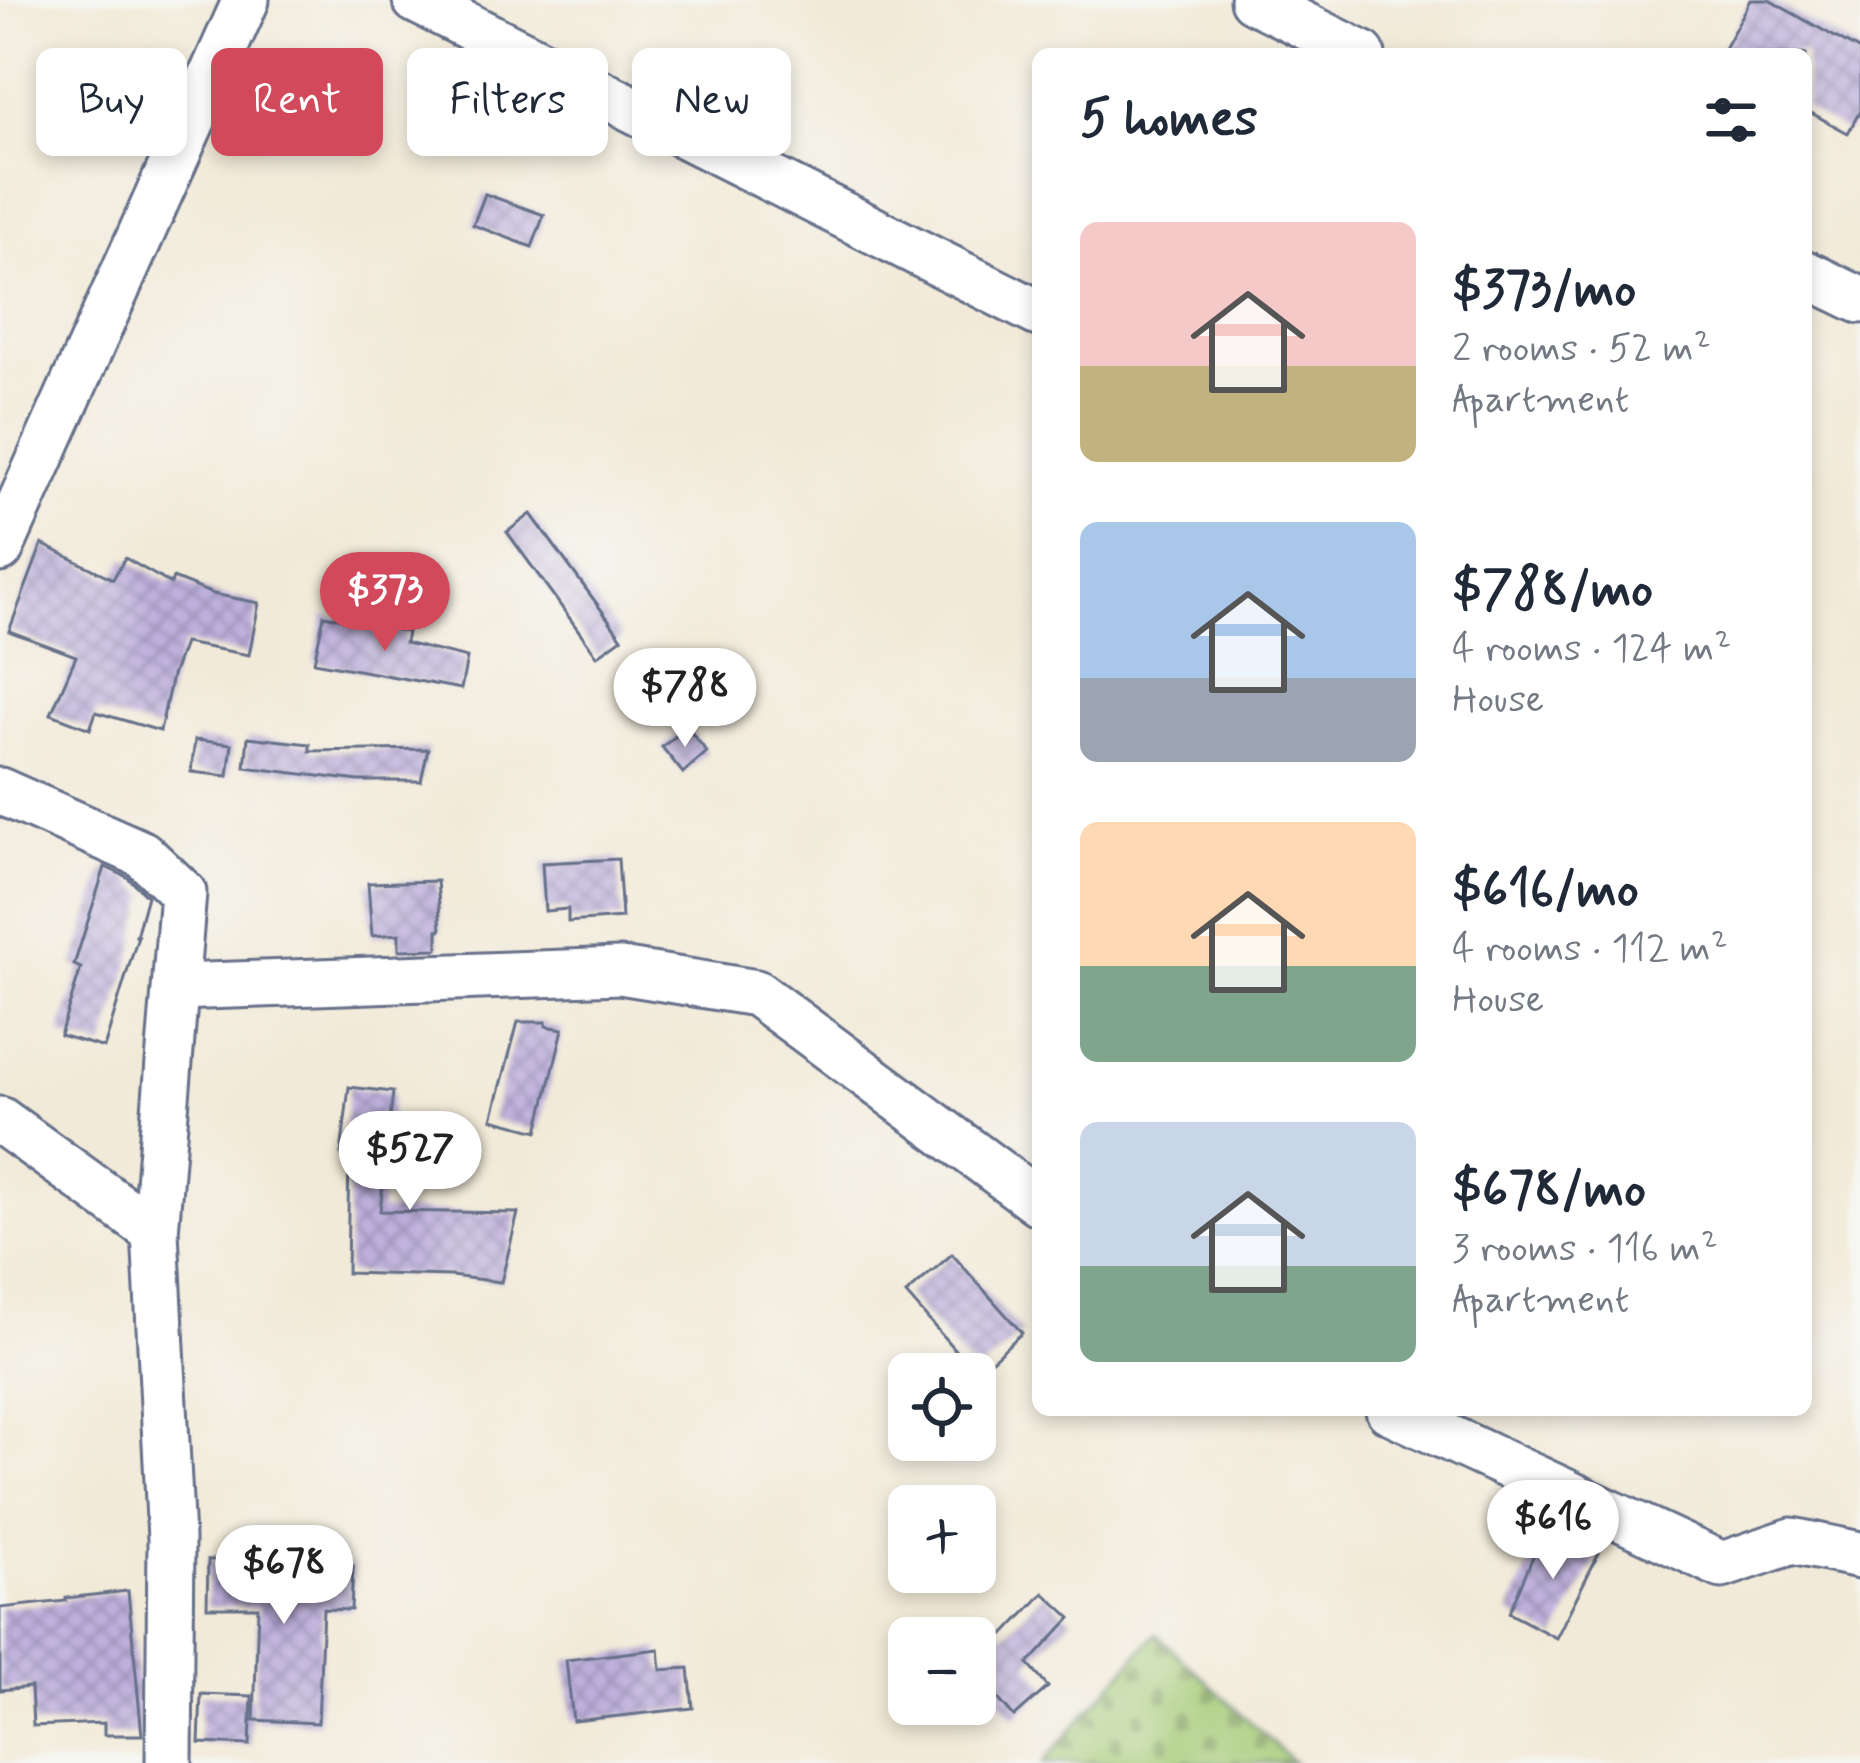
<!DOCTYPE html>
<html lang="en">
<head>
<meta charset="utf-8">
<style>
  :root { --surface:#fff; --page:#f6f6f7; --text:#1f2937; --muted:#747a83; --accent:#d1495b }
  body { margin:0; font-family:Mynerve,sans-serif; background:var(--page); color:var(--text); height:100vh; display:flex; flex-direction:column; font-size:45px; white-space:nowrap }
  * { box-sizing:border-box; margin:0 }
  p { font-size:39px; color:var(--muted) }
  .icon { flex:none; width:66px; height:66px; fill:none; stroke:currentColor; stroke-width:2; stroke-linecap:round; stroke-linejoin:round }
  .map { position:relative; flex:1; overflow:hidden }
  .sheet { position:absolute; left:1032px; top:48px; width:780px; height:1368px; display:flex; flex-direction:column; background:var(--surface); border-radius:18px; box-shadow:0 6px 18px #0003 }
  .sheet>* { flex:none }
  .top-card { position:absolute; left:36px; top:48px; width:816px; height:108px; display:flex; gap:24px }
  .buttons { position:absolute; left:888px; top:1353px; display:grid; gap:24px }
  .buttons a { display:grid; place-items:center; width:108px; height:108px; border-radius:18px; background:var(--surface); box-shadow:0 6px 18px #0003; font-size:60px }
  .price { position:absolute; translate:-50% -102px; padding:0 27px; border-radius:42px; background:#fff; color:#222; font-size:39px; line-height:78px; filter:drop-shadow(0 3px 6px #0008) }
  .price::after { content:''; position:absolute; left:50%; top:72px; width:36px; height:27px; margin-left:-18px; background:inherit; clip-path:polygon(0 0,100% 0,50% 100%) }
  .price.current { background:var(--accent); color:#fff }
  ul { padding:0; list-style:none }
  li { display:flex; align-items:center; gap:36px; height:300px; padding:0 48px }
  li span { display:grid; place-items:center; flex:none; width:336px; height:240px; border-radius:18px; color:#555 }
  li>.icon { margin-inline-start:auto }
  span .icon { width:144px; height:144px; fill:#fffc; stroke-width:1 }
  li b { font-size:51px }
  h2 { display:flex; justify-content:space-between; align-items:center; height:144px; padding:0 48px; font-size:51px }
  .chip { padding:0 42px; border-radius:18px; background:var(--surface); box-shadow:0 6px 18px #0003; font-size:42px; line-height:108px }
  .chip.current { background:var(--accent); color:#fff }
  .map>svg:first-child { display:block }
</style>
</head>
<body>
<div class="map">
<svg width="1860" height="1763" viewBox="0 0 1860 1763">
  <defs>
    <pattern id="cemetery-stones" width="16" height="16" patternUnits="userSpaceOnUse" patternTransform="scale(3)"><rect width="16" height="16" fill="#a5ca74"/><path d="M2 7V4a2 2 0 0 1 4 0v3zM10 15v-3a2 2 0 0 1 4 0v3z" fill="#86a462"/></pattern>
    <pattern id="building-cross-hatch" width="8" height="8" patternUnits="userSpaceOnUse" patternTransform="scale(3)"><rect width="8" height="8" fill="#beb0dc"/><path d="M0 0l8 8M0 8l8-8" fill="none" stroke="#9a90b6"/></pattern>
  </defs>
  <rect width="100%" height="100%" fill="#f6f6f2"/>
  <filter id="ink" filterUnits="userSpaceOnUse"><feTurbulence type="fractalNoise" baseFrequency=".00833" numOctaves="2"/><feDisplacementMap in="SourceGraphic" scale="24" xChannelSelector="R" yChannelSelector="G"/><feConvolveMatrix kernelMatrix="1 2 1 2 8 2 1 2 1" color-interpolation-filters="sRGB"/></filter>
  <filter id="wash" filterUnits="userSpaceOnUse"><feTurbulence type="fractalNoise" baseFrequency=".004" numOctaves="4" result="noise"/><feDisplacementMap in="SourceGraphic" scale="48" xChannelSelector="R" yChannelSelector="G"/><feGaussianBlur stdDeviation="2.7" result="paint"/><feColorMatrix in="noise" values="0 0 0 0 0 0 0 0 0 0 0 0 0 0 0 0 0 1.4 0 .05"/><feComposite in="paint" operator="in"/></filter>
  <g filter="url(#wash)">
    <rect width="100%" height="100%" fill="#f2ead8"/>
    <polygon fill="url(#cemetery-stones)" stroke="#607c69" stroke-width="3" points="1156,1634 1294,1763 1043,1763"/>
    <g id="blocks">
      <g fill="url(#building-cross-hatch)">
        <polygon points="1751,0 1769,0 1860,51 1860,111 1848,133 1806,110 1806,54 1721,54"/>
        <polygon points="485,194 544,215 532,247 473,225"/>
        <polygon points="531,514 622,638 597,656 507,532"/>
        <polygon points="42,544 113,579 125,558 171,584 173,578 213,594 259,603 249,655 184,643 172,676 160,731 96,712 90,729 51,714 76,656 9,631"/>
        <polygon points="324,615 407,632 405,643 467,658 461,689 314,662"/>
        <polygon points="687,727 707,752 683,773 662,747"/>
        <polygon points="248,737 310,744 310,751 428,749 421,781 359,781 245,767"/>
        <polygon points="195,740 232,744 228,776 191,772"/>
        <polygon points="618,859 622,918 568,922 568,909 545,911 542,863"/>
        <polygon points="105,867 127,877 147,896 136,936 138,936 104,1048 60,1035 81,968 74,965"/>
        <polygon points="437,881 441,930 438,930 438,949 399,950 399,934 372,936 368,883"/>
        <polygon points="518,1022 546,1022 546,1026 563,1029 538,1131 492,1119"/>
        <polygon points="349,1087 393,1092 380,1211 518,1213 501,1282 451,1276 347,1273 349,1155 341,1154"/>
        <polygon points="952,1254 1022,1333 976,1374 906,1294"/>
        <polygon points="1545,1528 1599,1553 1556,1638 1509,1613"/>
        <polygon points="208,1560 264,1560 353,1566 351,1610 323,1609 318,1723 254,1720 258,1607 207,1607"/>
        <polygon points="128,1591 142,1735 104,1735 104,1723 33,1726 31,1687 0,1690 0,1608 66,1601 66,1598"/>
        <polygon points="1044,1593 1071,1618 1028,1664 1048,1687 1014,1717 975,1672 975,1650 998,1630 1003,1636"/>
        <polygon points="659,1649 661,1670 689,1668 693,1708 573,1721 566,1660"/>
        <polygon points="201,1694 252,1696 250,1745 199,1743"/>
      </g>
    </g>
  </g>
  <g filter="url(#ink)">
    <use href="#blocks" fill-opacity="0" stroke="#667089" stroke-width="3"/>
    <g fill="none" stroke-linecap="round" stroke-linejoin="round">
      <defs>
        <g id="street">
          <polyline points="416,0 1038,313"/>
          <polyline points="1253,0 1362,54"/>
          <polyline points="1806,274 1860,300"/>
          <polyline points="0,549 246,0"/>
          <polyline points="0,791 142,854 183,893 155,1232 171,1539 169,1763"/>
          <polyline points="176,987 620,971 756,993 1038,1202"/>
          <polyline points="0,1120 155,1232"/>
          <polyline points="1389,1410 1722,1565 1792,1541 1860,1555"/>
        </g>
      </defs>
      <use href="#street" stroke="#667089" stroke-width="51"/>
      <use href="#street" stroke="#fff" stroke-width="45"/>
    </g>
  </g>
</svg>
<div class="buttons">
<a><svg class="icon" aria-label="locate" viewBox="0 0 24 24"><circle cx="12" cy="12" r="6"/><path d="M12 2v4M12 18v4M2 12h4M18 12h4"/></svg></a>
<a>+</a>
<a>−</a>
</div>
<b class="price current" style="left:385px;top:654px">$373</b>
<b class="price" style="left:685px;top:750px">$788</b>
<b class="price" style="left:410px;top:1213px">$527</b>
<b class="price" style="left:1553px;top:1582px">$616</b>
<b class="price" style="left:284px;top:1627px">$678</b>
<div class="top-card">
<a class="chip">Buy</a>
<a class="chip current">Rent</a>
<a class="chip">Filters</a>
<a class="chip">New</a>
</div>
<section class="sheet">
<h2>5 homes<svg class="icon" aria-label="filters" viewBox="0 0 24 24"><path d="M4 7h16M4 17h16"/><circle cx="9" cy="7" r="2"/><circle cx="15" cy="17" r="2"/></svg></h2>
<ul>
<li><span style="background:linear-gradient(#f6c9c9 60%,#c2b280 0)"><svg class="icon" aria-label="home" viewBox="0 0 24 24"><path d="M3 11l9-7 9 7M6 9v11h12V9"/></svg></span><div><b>$373/mo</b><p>2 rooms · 52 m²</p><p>Apartment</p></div></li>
<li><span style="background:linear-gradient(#a9c7e8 65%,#9aa5b1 0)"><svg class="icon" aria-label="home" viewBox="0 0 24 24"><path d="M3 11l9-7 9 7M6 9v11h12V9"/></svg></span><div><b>$788/mo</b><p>4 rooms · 124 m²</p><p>House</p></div></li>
<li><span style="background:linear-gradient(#ffd9b3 60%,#7fa58c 0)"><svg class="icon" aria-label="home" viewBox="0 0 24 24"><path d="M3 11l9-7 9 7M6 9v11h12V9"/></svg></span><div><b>$616/mo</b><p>4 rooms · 112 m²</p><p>House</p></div></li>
<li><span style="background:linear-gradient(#c9d6e8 60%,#7fa58c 0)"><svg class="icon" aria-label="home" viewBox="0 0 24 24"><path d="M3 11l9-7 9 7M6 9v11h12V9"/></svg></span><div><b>$678/mo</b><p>3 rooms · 116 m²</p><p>Apartment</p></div></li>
</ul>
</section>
</div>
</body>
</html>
